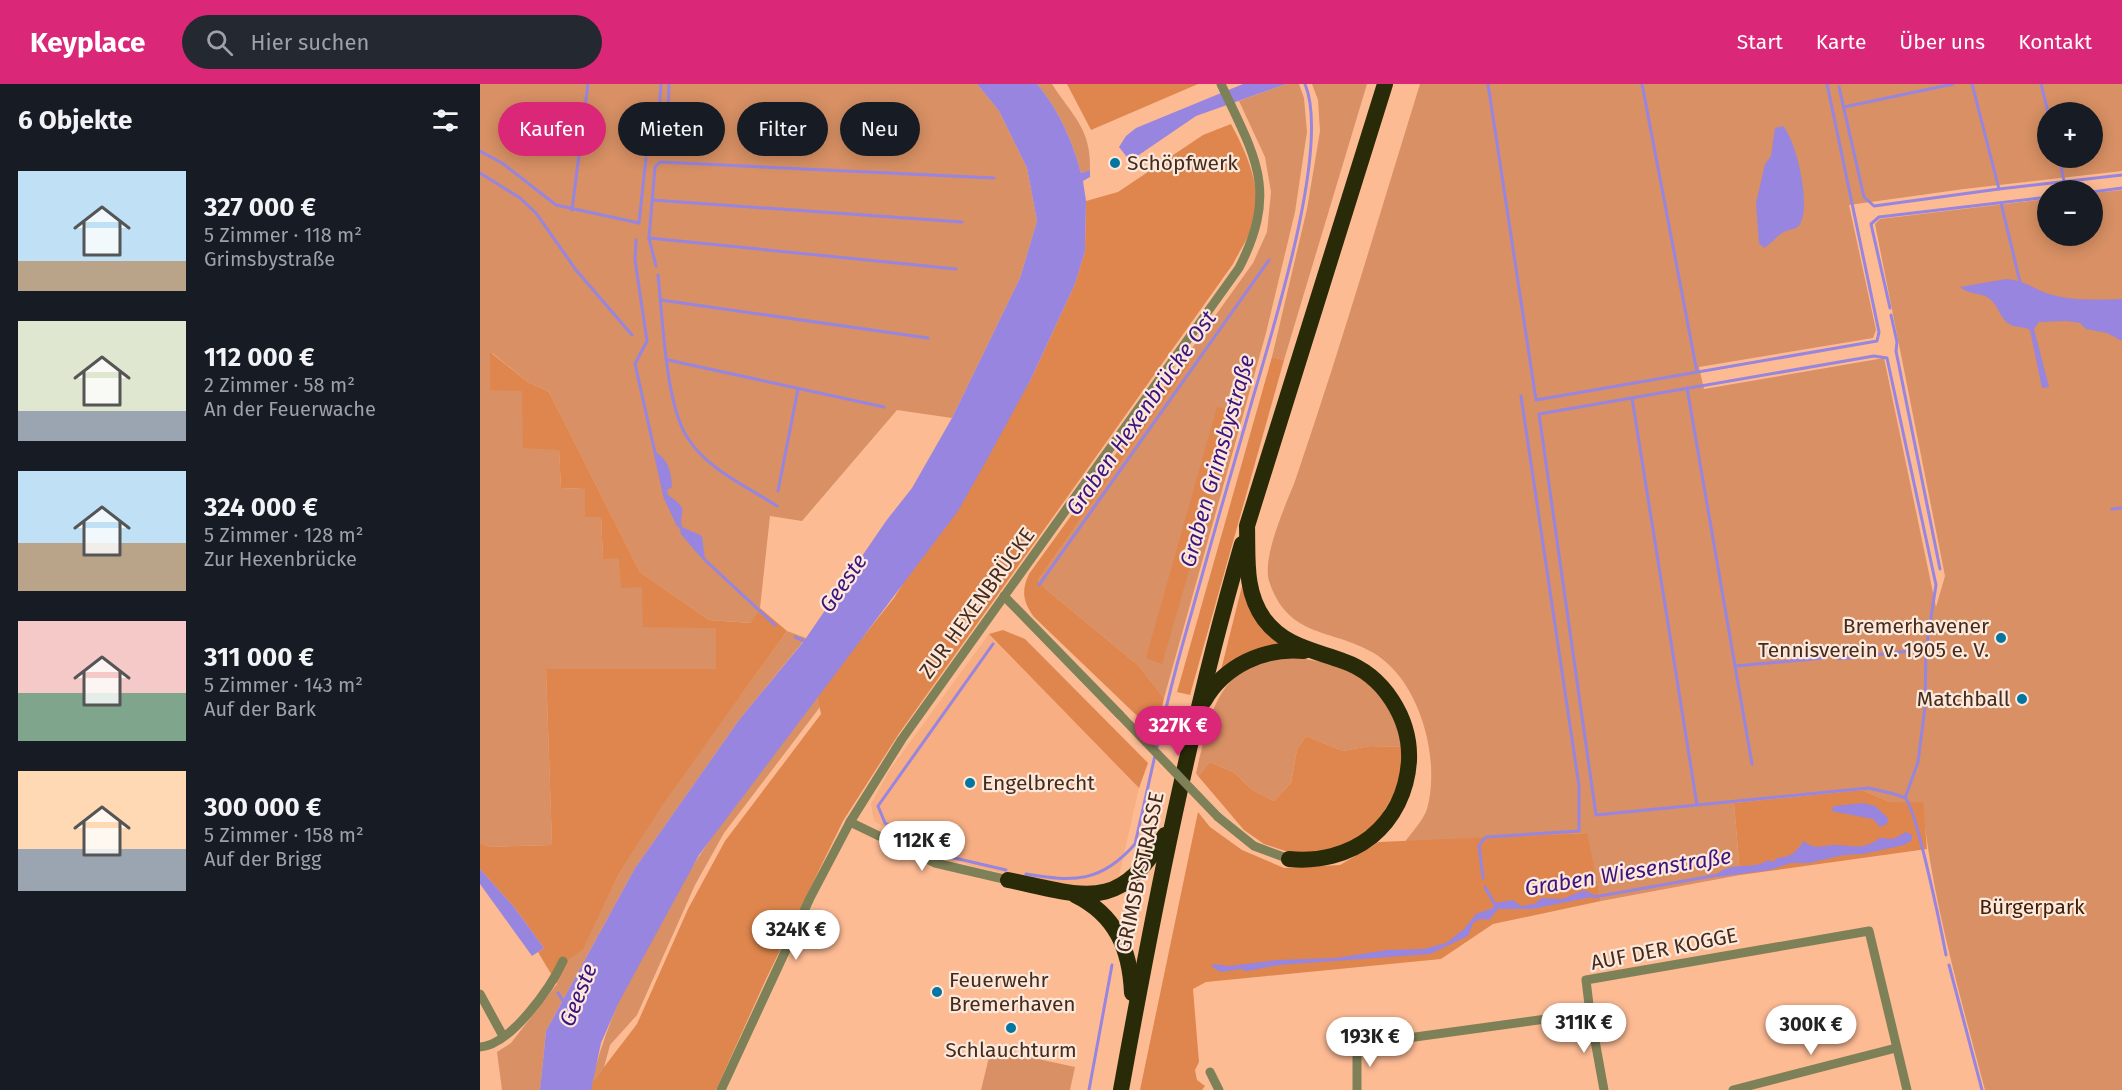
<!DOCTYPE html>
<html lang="de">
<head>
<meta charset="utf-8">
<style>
  :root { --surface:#171b24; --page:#242831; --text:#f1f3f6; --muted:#9ea1a6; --accent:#db2777 }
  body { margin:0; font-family:"Fira Sans",sans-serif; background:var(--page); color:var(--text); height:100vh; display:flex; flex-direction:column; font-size:22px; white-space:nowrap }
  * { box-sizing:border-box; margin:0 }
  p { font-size:20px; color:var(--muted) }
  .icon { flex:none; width:33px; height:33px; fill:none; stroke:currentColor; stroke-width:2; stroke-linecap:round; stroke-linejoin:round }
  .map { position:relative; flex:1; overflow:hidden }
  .panel { display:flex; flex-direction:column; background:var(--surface); width:480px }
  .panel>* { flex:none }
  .guide { position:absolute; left:18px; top:18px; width:570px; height:54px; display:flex; gap:12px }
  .buttons { position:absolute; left:1557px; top:18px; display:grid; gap:12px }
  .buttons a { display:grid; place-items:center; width:66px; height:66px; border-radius:50%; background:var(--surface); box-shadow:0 3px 15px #0003; font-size:30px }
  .price { position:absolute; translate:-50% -51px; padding:0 14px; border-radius:21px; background:#fff; color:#222; font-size:20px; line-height:39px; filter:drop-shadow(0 2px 3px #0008) }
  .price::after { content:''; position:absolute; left:50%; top:36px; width:18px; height:14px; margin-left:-9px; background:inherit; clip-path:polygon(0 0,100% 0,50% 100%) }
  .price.active { background:var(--accent); color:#fff }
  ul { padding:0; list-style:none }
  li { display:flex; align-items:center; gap:18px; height:150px; padding:0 18px }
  li span { display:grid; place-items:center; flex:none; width:168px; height:120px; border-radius:0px; color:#555 }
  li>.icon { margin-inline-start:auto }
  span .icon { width:72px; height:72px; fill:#fffc; stroke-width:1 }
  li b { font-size:26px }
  h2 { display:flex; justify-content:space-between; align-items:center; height:72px; padding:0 18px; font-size:26px }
  .tag { padding:0 21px; border-radius:27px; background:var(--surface); box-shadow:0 3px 15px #0003; font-size:21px; line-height:54px }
  .tag.active { background:var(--accent); color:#fff }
  header { display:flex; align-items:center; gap:36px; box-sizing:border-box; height:84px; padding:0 30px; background:var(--accent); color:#fff }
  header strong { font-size:28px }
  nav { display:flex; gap:33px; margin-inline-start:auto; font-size:21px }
  .search { width:420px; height:54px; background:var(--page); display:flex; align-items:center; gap:15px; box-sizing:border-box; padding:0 21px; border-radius:33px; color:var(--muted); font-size:22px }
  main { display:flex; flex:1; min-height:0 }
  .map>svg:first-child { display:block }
</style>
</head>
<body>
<header>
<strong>Keyplace</strong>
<div class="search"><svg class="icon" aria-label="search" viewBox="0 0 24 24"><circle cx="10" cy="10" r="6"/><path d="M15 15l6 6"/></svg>Hier suchen</div>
<nav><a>Start</a><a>Karte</a><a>Über uns</a><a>Kontakt</a></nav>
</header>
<main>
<section class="panel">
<h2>6 Objekte<svg class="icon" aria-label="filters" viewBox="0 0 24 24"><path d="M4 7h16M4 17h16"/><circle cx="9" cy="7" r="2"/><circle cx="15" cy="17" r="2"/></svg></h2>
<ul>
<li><span style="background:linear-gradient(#bfe0f5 75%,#b9a48a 0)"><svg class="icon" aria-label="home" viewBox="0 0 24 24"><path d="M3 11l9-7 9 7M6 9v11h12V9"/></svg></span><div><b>327 000 €</b><p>5 Zimmer · 118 m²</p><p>Grimsbystraße</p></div></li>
<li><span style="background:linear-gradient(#dfe7d0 75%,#9aa5b1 0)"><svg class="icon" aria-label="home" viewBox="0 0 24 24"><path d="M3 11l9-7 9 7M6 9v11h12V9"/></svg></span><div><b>112 000 €</b><p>2 Zimmer · 58 m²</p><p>An der Feuerwache</p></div></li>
<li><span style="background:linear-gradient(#bfe0f5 60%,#b9a48a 0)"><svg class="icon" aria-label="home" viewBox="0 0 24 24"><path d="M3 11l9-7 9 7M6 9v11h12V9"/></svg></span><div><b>324 000 €</b><p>5 Zimmer · 128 m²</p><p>Zur Hexenbrücke</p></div></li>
<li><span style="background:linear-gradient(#f6c9c9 60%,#7fa58c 0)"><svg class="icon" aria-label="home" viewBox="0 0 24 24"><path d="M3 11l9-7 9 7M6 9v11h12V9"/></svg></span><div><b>311 000 €</b><p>5 Zimmer · 143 m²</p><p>Auf der Bark</p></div></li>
<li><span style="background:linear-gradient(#ffd9b3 65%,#9aa5b1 0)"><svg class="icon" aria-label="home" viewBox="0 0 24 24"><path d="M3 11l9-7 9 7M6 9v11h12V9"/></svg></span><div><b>300 000 €</b><p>5 Zimmer · 158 m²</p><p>Auf der Brigg</p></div></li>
</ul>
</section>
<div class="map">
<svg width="1642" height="1006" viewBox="0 0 1642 1006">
  <rect width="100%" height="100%" fill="#fdbb94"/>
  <polygon fill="#f6ae82" points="509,550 659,704 638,796 611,805 578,802 492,782 435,762 394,737 391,720 409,687"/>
  <g fill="#d89064" fill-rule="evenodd">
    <polygon points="0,0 497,0 519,27 547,84 557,137 540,194 472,334 417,326 322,437 290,432 280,524 272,539 229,536 160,488 69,308 48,298 11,268 42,306 79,365 81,404 105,405 105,433 121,433 123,474 139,474 162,503 236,544 236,585 66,585 72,761 6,763 0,759"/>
    <path d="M 557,0 L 572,0 C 593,33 611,44 610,86 L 601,89 C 593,58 578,24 557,0 Z"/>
    <polygon points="806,0 819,0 824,14 827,48 815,128 786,249 684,614 659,582 567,506 558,496 710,280 705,274 773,179 787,148 791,108 785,73 759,17"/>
    <polygon points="832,0 887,0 804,276 792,273 827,125 840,47 838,16"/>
    <path d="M 940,0 L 1642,0 L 1642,87 L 1484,105 L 1369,121 L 1396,246 L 1393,254 L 1219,283 L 1224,305 L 1404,274 L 1456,523 L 1465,492 L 1395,140 L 1400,135 L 1567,115 L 1568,152 L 1612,152 L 1613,109 L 1642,106 L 1642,1006 L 1505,1006 C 1480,911 1452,816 1442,718 L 1410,718 L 1382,706 L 1254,719 L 1260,791 L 1121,817 L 1106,749 L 924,759 C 931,749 943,737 947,725 C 961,675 940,595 892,568 C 850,544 808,554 789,497 C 782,472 806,421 815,397 C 860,266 899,132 940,0 ZM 1568,28 L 1612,28 L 1612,74 L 1568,74 Z"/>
    <polygon points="307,547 326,554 259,636 155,784 66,947 60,1006 22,1006 17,968 31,959 77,900 90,875 103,864 139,790 183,719"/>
    <path d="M 808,572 L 859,581 L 881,592 L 915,630 L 924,663 L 890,662 L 863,667 L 826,652 L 817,665 L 811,699 L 794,717 L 771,705 L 755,689 L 730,678 L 718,692 L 716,689 C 731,629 736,580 808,572 Z"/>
    <path d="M 337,611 L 340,623 L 244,749 L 215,801 L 157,931 L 130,961 L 124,983 L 111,1000 C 146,858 250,725 337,611 Z"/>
    <polygon points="511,965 595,983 590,1006 501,1006"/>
  </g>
  <g fill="#de864d">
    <polygon points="587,0 718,0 611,46"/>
    <path d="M 751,40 C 766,68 781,100 775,133 C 772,149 760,166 753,180 L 418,651 L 363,737 L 286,895 L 236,1006 L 111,1006 L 111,1000 L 157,940 L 208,825 L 245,757 L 341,630 L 337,611 L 414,514 L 551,295 L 595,200 L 605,167 L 606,117 L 638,108 L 723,51 Z"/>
    <polygon points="10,268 48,298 69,308 160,488 229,536 271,539 280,524 307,547 183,720 139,790 103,865 90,875 77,900 58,868 64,864 34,823 0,785 0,759 7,763 72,761 66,585 236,585 236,544 163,543 162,503 141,504 139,474 123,475 121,433 105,433 105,405 81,404 79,366 43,364 42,307 10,306"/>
    <polygon points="792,273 804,276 710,611 697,608"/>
    <path d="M 705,274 L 710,280 L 558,496 L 567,506 L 659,582 L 684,614 L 676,650 L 554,533 C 543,518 541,507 549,490 Z"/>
    <polygon points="737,323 755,327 682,580 666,574"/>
    <polygon points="764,494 808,562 739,594"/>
    <polygon points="523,546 545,555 668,679 659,704 509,550"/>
    <polygon points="826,652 863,667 890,662 924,663 920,700 895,742 872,760 821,772 784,760 764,746 718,692 730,678 755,689 771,705 794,717 811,699 817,665"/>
    <polygon points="1382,706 1410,718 1443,718 1447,765 1260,791 1254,719"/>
    <polygon points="718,728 730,743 762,766 804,784 860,781 899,758 1107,749 1121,817 1013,840 961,875 726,898 713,905 719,978 715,986 717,996 725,1002 722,1006 660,1006"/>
  </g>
  <g fill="#9785df">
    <path d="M 497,0 L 557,0 C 578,24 593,58 601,89 L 610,86 L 610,93 L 603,97 L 606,117 L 605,167 L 595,200 L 551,295 L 509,372 L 478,427 L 219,771 L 139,918 L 121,959 L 111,1006 L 60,1006 L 66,947 L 155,784 L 259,636 L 324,557 L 406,437 L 432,404 L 472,334 L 540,194 L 557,137 L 547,84 L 519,27 Z"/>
    <polygon points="763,0 806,0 716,32 650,77 639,63 646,52 656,44"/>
    <path d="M 1303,42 C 1317,58 1330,118 1321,138 C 1318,147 1309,144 1302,149 C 1296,153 1291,160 1284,164 L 1279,159 L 1276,119 L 1285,80 L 1291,72 L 1295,44 Z"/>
    <path d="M 1526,195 C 1542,196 1551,203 1566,209 C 1589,217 1618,216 1642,215 L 1642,257 L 1627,249 L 1606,245 L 1600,239 L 1587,237 L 1559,238 L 1554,245 L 1569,303 L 1562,304 L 1550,246 C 1544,242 1538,244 1531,241 C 1520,236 1519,222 1510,215 C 1501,208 1489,211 1480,203 Z"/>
    <path d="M 174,367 C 189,376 191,387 192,403 L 187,406 L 188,411 C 212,428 198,424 202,443 L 222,452 L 225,476 L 201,448 L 185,413 Z"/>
    <polygon points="1383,719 1395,722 1408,734 1407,740 1400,743 1393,735 1351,727 1354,722"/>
    <path d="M 1426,748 L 1432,751 L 1432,756 L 1424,761 L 1383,770 L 1364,771 L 1329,779 L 1311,779 L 1290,786 L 1238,793 L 1236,791 C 1251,776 1273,787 1288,776 L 1293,778 L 1297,774 C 1311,773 1315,769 1324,757 C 1334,766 1341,762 1352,761 C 1371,760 1381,768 1400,754 L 1413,755 Z"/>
    <polygon points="0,785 34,823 64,864 52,872 0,800"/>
    <polygon points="1104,806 1117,812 1052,825 1018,825 1009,836 1000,835 993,839 988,852 950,870 799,881 767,887 760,885 741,888 732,883 733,880 749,882 797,876 856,874 907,866 944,865 966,859 984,845 996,830 1013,824 1014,819 1033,816 1041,822 1054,820 1062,814 1082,815"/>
  </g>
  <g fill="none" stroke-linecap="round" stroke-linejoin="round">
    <g stroke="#9785df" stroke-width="3">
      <polyline points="1008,0 1056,316 1397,257 1399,248 1347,0"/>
      <polyline points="1162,0 1217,288"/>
      <polyline points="1492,0 1519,105 1642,91"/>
      <polyline points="1561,0 1568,28"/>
      <polyline points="1359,3 1384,113 1394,122 1519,105"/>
      <polyline points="1364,23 1473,0"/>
      <polyline points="187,64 189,0"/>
      <polyline points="174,65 177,60 181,0"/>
      <polyline points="0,67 22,79 76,121 159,139 166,74"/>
      <polyline points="1579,74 1584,97"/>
      <polyline points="0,89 40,114 56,129 96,186 152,251"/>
      <polyline points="1612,108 1642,104"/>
      <polyline points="172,116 482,138"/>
      <polyline points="1521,119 1540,198"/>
      <polyline points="92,126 108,0"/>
      <polyline points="169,154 476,185"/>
      <polyline points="156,156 155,176 167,257 155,280 185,413 198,441"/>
      <polyline points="176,182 169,154 175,83 180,78 514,94"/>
      <path d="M 178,191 C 183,235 185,322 209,356 C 229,386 268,403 297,422"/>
      <polyline points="181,216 448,254"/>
      <polyline points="1410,224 1391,140 1399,133 1568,113"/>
      <polyline points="1411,231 1417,258 1416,267 1460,485"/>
      <polyline points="188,276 404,323"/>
      <polyline points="1207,304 1255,582"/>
      <polyline points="1152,314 1217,721"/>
      <polyline points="298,407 318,305"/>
      <polyline points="1632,425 1642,424"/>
      <polyline points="202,449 225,476 295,541"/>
      <polyline points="559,501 789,176"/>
      <polyline points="315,553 327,558"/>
      <polyline points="1359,575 1446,565"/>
      <polyline points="1272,680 1255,582 1344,574"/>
      <path d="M 1425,714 L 1438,678 L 1445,623 L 1446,565 L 1456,501 L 1407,274 L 1394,272 L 1059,330 L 1116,731 L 1389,704 C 1400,707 1416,709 1425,714 C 1436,722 1462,850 1466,871"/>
      <polyline points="444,763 405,739 398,722 513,560"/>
      <polyline points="466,772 526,786"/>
      <path d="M 546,790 C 594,798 621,799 655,760 C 670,696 683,630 701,566 C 723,488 745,409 768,331 C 788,260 852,65 825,0"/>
      <polyline points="1003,794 999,761 1006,753 1099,747 1099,702 1041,312"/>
      <polyline points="1005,803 1014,819"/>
      <polyline points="1114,813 1238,791"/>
      <polyline points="1469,881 1502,1006"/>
      <polyline points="78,909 85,920"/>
      <polyline points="609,1006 632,881"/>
    </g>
    <g stroke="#7e8158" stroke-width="9">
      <polyline points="524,512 640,631"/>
      <polyline points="738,733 774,762 809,775"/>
      <polyline points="370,738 455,779 528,796"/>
      <polyline points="0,910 23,952"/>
      <polyline points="1110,929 1124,1006"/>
      <path d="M 0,963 C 31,961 71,903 83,877"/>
      <polyline points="730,988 739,1006"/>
      <path d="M 241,1006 L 330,814 L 370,738 L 422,655 L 759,184 C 799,106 775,73 741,0"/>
      <polyline points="877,1006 877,961 1110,929 1106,896 1389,847 1427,1006"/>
      <polyline points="1253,1006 1416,964"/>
    </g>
    <g stroke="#292b08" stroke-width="16">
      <path d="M 724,617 C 744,582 784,563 824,567"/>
      <path d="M 809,775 C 838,778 868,771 891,753 C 914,734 927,707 929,677 C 931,635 904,591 863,577 C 833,566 804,562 784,535 C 764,507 768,474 767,442 L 905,0"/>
      <path d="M 528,796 C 606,812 638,830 685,751"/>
      <path d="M 595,811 C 636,831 650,865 652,909"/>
      <path d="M 641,1006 C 674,823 710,639 762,460"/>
    </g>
    <polyline stroke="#7e8158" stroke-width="9" points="640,631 738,733"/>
  </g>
  <g fill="#0176a0" stroke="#fde8dc" stroke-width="2">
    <circle cx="635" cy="79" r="6"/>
    <circle cx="1521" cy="554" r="6"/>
    <circle cx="1542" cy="615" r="6"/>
    <circle cx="490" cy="699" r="6"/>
    <circle cx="457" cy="908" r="6"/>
    <circle cx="531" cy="944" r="6"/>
  </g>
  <g text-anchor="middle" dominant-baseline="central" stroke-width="4.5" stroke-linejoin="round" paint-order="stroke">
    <g font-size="21" fill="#442b1b" stroke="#fde8dc" text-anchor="start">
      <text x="647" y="79">Schöpfwerk</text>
      <text x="1509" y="542" text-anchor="end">Bremerhavener<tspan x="1509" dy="24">Tennisverein v. 1905 e. V.</tspan></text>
      <text x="1530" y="615" text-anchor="end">Matchball</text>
      <text x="502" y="699">Engelbrecht</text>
      <text x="469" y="896">Feuerwehr<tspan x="469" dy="24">Bremerhaven</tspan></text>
      <text x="531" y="966" text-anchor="middle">Schlauchturm</text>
    </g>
    <g font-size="21" fill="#442b1b" stroke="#fde8dc">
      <text transform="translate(497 519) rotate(-54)">ZUR HEXENBRÜCKE</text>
      <text transform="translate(660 788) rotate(-78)">GRIMSBYSTRASSE</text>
      <text transform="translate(1184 865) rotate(-11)">AUF DER KOGGE</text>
    </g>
    <g font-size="21" fill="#411e06" stroke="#fde8dc">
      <text x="1552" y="823">Bürgerpark</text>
    </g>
    <g font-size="22" font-style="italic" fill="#3c147e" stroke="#fde8dc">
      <text transform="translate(661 329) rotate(-55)">Graben Hexenbrücke Ost</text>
      <text transform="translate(737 377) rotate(-74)">Graben Grimsbystraße</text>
      <text transform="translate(363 499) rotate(-55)">Geeste</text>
      <text transform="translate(1148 788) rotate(-9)">Graben Wiesenstraße</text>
      <text transform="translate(98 911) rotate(-68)">Geeste</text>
    </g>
  </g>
</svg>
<div class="buttons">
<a>+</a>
<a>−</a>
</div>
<b class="price active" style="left:698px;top:673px">327K €</b>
<b class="price" style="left:442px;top:788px">112K €</b>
<b class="price" style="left:316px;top:877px">324K €</b>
<b class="price" style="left:1104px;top:970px">311K €</b>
<b class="price" style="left:1331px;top:972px">300K €</b>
<b class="price" style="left:890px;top:984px">193K €</b>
<div class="guide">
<a class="tag active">Kaufen</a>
<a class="tag">Mieten</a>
<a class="tag">Filter</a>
<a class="tag">Neu</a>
</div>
</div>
</main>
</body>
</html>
